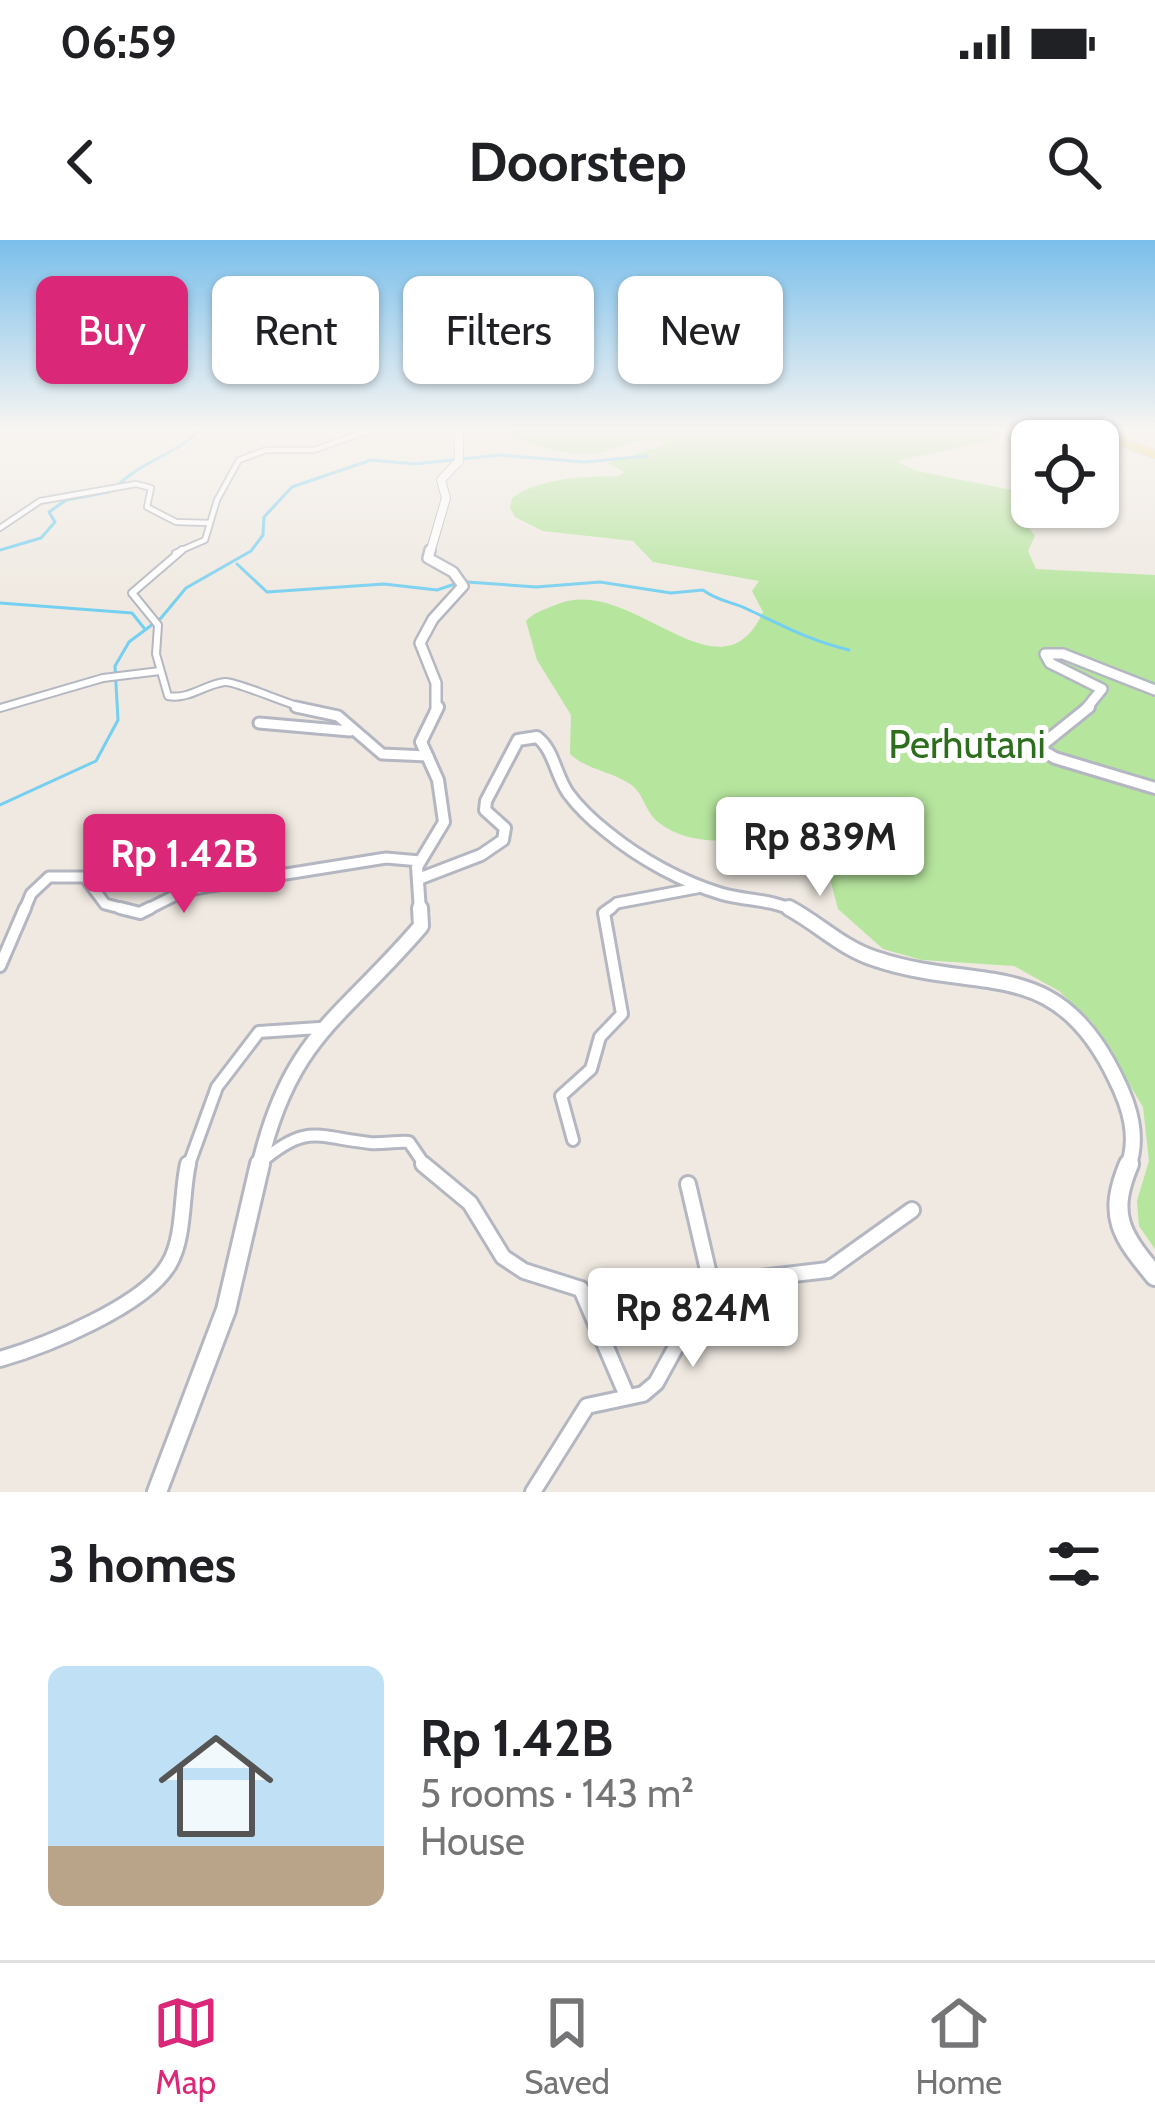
<!DOCTYPE html>
<html lang="en">
<head>
<meta charset="utf-8">
<style>
  :root { --surface:#fff; --page:#f6f6f6; --text:#202124; --muted:#757577; --line:#e0e0e0; --accent:#db2777 }
  body { margin:0; font-family:Cabin,sans-serif; background:var(--page); color:var(--text); height:100vh; display:flex; flex-direction:column; font-size:45px; white-space:nowrap }
  * { box-sizing:border-box; margin:0 }
  p { font-size:39px; color:var(--muted) }
  .icon { flex:none; width:66px; height:66px; fill:none; stroke:currentColor; stroke-width:2; stroke-linecap:round; stroke-linejoin:round }
  .map { position:relative; height:1252px; overflow:hidden }
  .panel { display:flex; flex-direction:column; background:var(--surface); flex:1 }
  .panel>* { flex:none }
  .top-card { position:absolute; left:36px; top:36px; width:1083px; height:108px; display:flex; gap:24px }
  .controls { position:absolute; left:1011px; top:180px; display:grid; gap:24px }
  .controls a { display:grid; place-items:center; width:108px; height:108px; border-radius:18px; background:var(--surface); box-shadow:0 3px 9px #0004; font-size:60px }
  .price { position:absolute; translate:-50% -102px; padding:0 27px; border-radius:12px; background:#fff; color:#222; font-size:39px; line-height:78px; filter:drop-shadow(0 3px 6px #0008) }
  .price::after { content:''; position:absolute; left:50%; top:72px; width:36px; height:27px; margin-left:-18px; background:inherit; clip-path:polygon(0 0,100% 0,50% 100%) }
  .price.on { background:var(--accent); color:#fff }
  ul { padding:0; list-style:none }
  li { display:flex; align-items:center; gap:36px; height:300px; padding:0 48px }
  li+li { border-top:3px solid var(--line) }
  li span { display:grid; place-items:center; flex:none; width:336px; height:240px; border-radius:18px; color:#555 }
  li>.icon { margin-inline-start:auto }
  span .icon { width:144px; height:144px; fill:#fffc; stroke-width:1 }
  li b { font-size:51px }
  h2 { display:flex; justify-content:space-between; align-items:center; height:144px; padding:0 48px; font-size:51px }
  .pill { padding:0 42px; border-radius:18px; background:var(--surface); box-shadow:0 3px 9px #0004; font-size:42px; line-height:108px }
  .pill.on { background:var(--accent); color:#fff }
  .status { display:flex; justify-content:space-between; align-items:center; height:84px; padding:0 60px; background:var(--surface); direction:ltr }
  .status svg { height:33px; fill:currentColor }
  header { display:flex; justify-content:space-between; align-items:center; height:156px; padding:0 48px; background:var(--surface); font-size:54px; font-weight:700 }
  .tab-bar { display:flex; justify-content:space-around; align-items:center; height:168px; border-top:3px solid var(--line); background:var(--surface); font-size:33px; color:var(--muted) }
  .tab-bar a { display:grid; justify-items:center; gap:6px }
  .tab-bar .on { color:var(--accent) }
  .map>svg:first-child { display:block }
</style>
</head>
<body>
<div class="status"><b>06:59</b><svg viewBox="0 0 49 12"><path d="M0 12V9h3v3zM5 12V6h3v6zM10 12V3h3v9zM15 12V0h3v12zM26 1h20v11H26zM47 4h2v5h-2z"/></svg></div>
<header><svg class="icon" aria-label="back" viewBox="0 0 24 24"><path d="M15 5l-7 7 7 7"/></svg>Doorstep<svg class="icon" aria-label="search" viewBox="0 0 24 24"><circle cx="10" cy="10" r="6"/><path d="M15 15l6 6"/></svg></header>
<div class="map">
<svg width="1155" height="1252" viewBox="0 0 1155 1252">
  <rect width="100%" height="100%" fill="#efe9e1"/>
  <path fill="#b6e59e" d="M 508,188 L 997,188 L 1002,193 L 989,201 L 896,221 L 917,231 L 1032,254 L 1032,267 L 1036,267 L 1018,275 L 1035,296 L 1028,311 L 1036,329 L 1155,335 L 1155,1009 L 1139,986 L 1137,961 L 1149,921 L 1143,867 L 1092,782 L 1059,751 L 1014,726 L 922,720 L 883,709 L 838,669 L 827,627 L 790,593 C 749,599 694,611 658,582 C 645,572 644,553 630,544 C 611,531 587,530 570,514 L 571,475 L 537,420 L 526,381 C 534,372 546,369 558,364 C 632,334 720,467 763,372 L 752,351 L 759,341 L 653,322 L 633,301 L 543,291 L 515,277 L 510,268 L 512,258 C 542,237 583,237 619,236 L 624,232 L 608,223 L 667,204 C 642,191 614,213 590,214 C 566,214 533,207 512,197 Z"/>
  <g fill="none" stroke-linecap="round" stroke-linejoin="round">
    <g stroke="#75cff0" stroke-width="3">
      <path d="M 117,246 C 143,220 178,214 202,188"/>
      <polyline points="0,310 41,298 55,282 49,272 66,260 109,252"/>
      <polyline points="237,324 267,352 384,344 437,350 458,343"/>
      <path d="M 467,342 L 536,347 L 600,342 L 671,353 L 703,350 C 719,362 731,361 747,369 C 786,387 806,399 849,410"/>
      <polyline points="0,363 132,373 144,388"/>
      <polyline points="0,565 96,521 118,480 115,426 129,402 161,378 186,348 251,311 263,295 264,277 292,247 371,220 415,224 499,215 585,222 647,216"/>
    </g>
    <defs>
      <g id="street-far4">
        <polyline points="1096,201 1112,195"/>
        <polyline points="0,288 40,261 136,244 151,248 147,267 176,282 209,283"/>
        <polyline points="175,313 205,300 217,260 239,220 266,210 314,210 376,188"/>
      </g>
      <g id="street-far3">
        <path d="M 182,310 L 132,353 L 158,385 L 156,414 L 168,456 C 189,460 205,444 225,442 C 236,441 291,466 311,470"/>
        <polyline points="0,468 103,438 160,431"/>
      </g>
      <g id="street-far2">
        <polyline points="296,467 338,476 382,514 428,516"/>
        <polyline points="259,483 350,491"/>
        <polyline points="242,609 270,640"/>
        <polyline points="24,671 31,654 49,637 85,637 105,664 132,671"/>
        <polyline points="144,671 184,651 211,646 386,618 420,621"/>
        <polyline points="607,671 617,663 702,647"/>
      </g>
      <g id="street-far1">
        <polyline points="120,668 140,673 150,668"/>
        <polyline points="0,726 25,668"/>
        <polyline points="573,900 561,856 591,829 600,797 622,774 604,673 611,668"/>
        <path d="M 261,922 C 307,883 316,897 370,903 C 383,904 396,901 409,902 L 426,927"/>
        <polyline points="188,927 217,847 259,792 319,788"/>
      </g>
      <g id="street">
        <polyline points="423,924 470,963 503,1017 524,1031 581,1049 627,1156"/>
        <polyline points="708,1052 751,1039 828,1030 912,970"/>
        <path d="M 0,1119 C 45,1106 145,1066 169,1024 C 185,997 181,955 188,924"/>
        <polyline points="533,1252 587,1166 643,1154 656,1143 711,1043 688,944"/>
      </g>
      <polyline id="secondary-far4" points="430,313 446,258 441,240 459,221 459,188"/>
      <g id="secondary-far3">
        <polyline points="430,310 428,318 453,332 463,346 433,379 420,403 436,443 436,470"/>
        <polyline points="1085,470 1102,449 1050,423 1045,414 1063,414 1155,450"/>
      </g>
      <g id="secondary-far2">
        <polyline points="1089,467 1038,508 1055,518 1155,548"/>
        <path d="M 421,638 L 481,615 L 503,600 L 505,588 L 485,570 L 486,561 L 518,500 L 537,497 C 554,510 555,534 568,553 C 579,568 593,581 607,592 C 640,619 682,642 722,654 C 747,661 771,659 795,671"/>
        <polyline points="420,671 417,627 444,582 438,540 421,502 438,467"/>
      </g>
      <g id="secondary-far1">
        <path d="M 789,668 C 819,684 843,709 876,719 C 981,754 1056,713 1116,839 C 1130,867 1139,897 1128,927"/>
        <path d="M 259,927 C 290,795 341,780 421,686 L 420,668"/>
      </g>
      <g id="secondary">
        <path d="M 1129,924 C 1107,976 1121,995 1155,1036"/>
        <polyline points="157,1252 226,1070 260,924"/>
      </g>
      <polyline id="primary" points="1113,188 1117,200 1155,214"/>
    </defs>
    <use href="#street-far4" stroke="#b4b7c1" stroke-width="8"/>
    <use href="#street-far3" stroke="#b4b7c1" stroke-width="10"/>
    <use href="#street-far2" stroke="#b4b7c1" stroke-width="15"/>
    <use href="#street-far1" stroke="#b4b7c1" stroke-width="16"/>
    <use href="#street" stroke="#b4b7c1" stroke-width="20"/>
    <use href="#secondary-far4" stroke="#b4b7c1" stroke-width="10"/>
    <use href="#secondary-far3" stroke="#b4b7c1" stroke-width="14"/>
    <use href="#secondary-far2" stroke="#b4b7c1" stroke-width="16"/>
    <use href="#secondary-far1" stroke="#b4b7c1" stroke-width="20"/>
    <use href="#secondary" stroke="#b4b7c1" stroke-width="24"/>
    <use href="#primary" stroke="#c9c9c9" stroke-width="10"/>
    <use href="#street-far4" stroke="#fff" stroke-width="4.5"/>
    <use href="#street-far3" stroke="#fff" stroke-width="6"/>
    <use href="#street-far2" stroke="#fff" stroke-width="9"/>
    <use href="#street-far1" stroke="#fff" stroke-width="10"/>
    <use href="#street" stroke="#fff" stroke-width="14"/>
    <use href="#secondary-far4" stroke="#fff" stroke-width="8"/>
    <use href="#secondary-far3" stroke="#fff" stroke-width="9"/>
    <use href="#secondary-far2" stroke="#fff" stroke-width="10"/>
    <use href="#secondary-far1" stroke="#fff" stroke-width="14"/>
    <use href="#secondary" stroke="#fff" stroke-width="18"/>
    <use href="#primary" stroke="#f2d163" stroke-width="8"/>
  </g>
  <linearGradient id="sky" x2="0" y2="1"><stop stop-color="#7abfeb"/><stop offset="0.52" stop-color="#f8f5f2"/><stop offset="1" stop-color="#f8f5f2" stop-opacity="0"/></linearGradient>
  <rect width="1155" height="363" fill="url(#sky)"/>
  <g text-anchor="middle" dominant-baseline="central" stroke-width="10" stroke-linejoin="round" paint-order="stroke">
    <g font-size="39" fill="#2c6e1b" stroke="#fff">
      <text x="967" y="504">Perhutani</text>
    </g>
  </g>
</svg>
<div class="controls">
<a><svg class="icon" aria-label="locate" viewBox="0 0 24 24"><circle cx="12" cy="12" r="6"/><path d="M12 2v4M12 18v4M2 12h4M18 12h4"/></svg></a>
</div>
<b class="price" style="left:820px;top:659px">Rp 839M</b>
<b class="price on" style="left:184px;top:676px">Rp 1.42B</b>
<b class="price" style="left:693px;top:1130px">Rp 824M</b>
<div class="top-card">
<a class="pill on">Buy</a>
<a class="pill">Rent</a>
<a class="pill">Filters</a>
<a class="pill">New</a>
</div>
</div>
<section class="panel">
<h2>3 homes<svg class="icon" aria-label="filters" viewBox="0 0 24 24"><path d="M4 7h16M4 17h16"/><circle cx="9" cy="7" r="2"/><circle cx="15" cy="17" r="2"/></svg></h2>
<ul>
<li><span style="background:linear-gradient(#bfe0f5 75%,#b9a48a 0)"><svg class="icon" aria-label="home" viewBox="0 0 24 24"><path d="M3 11l9-7 9 7M6 9v11h12V9"/></svg></span><div><b>Rp 1.42B</b><p>5 rooms · 143 m²</p><p>House</p></div></li>
</ul>
</section>
<nav class="tab-bar">
<a class="on"><svg class="icon" aria-label="map" viewBox="0 0 24 24"><path d="M3 6l6-2 6 2 6-2v14l-6 2-6-2-6 2zM9 4v14M15 6v14"/></svg>Map</a>
<a><svg class="icon" aria-label="saved" viewBox="0 0 24 24"><path d="M7 4h10v16l-5-4-5 4z"/></svg>Saved</a>
<a><svg class="icon" aria-label="home" viewBox="0 0 24 24"><path d="M3 11l9-7 9 7M6 9v11h12V9"/></svg>Home</a>
</nav>
</body>
</html>
